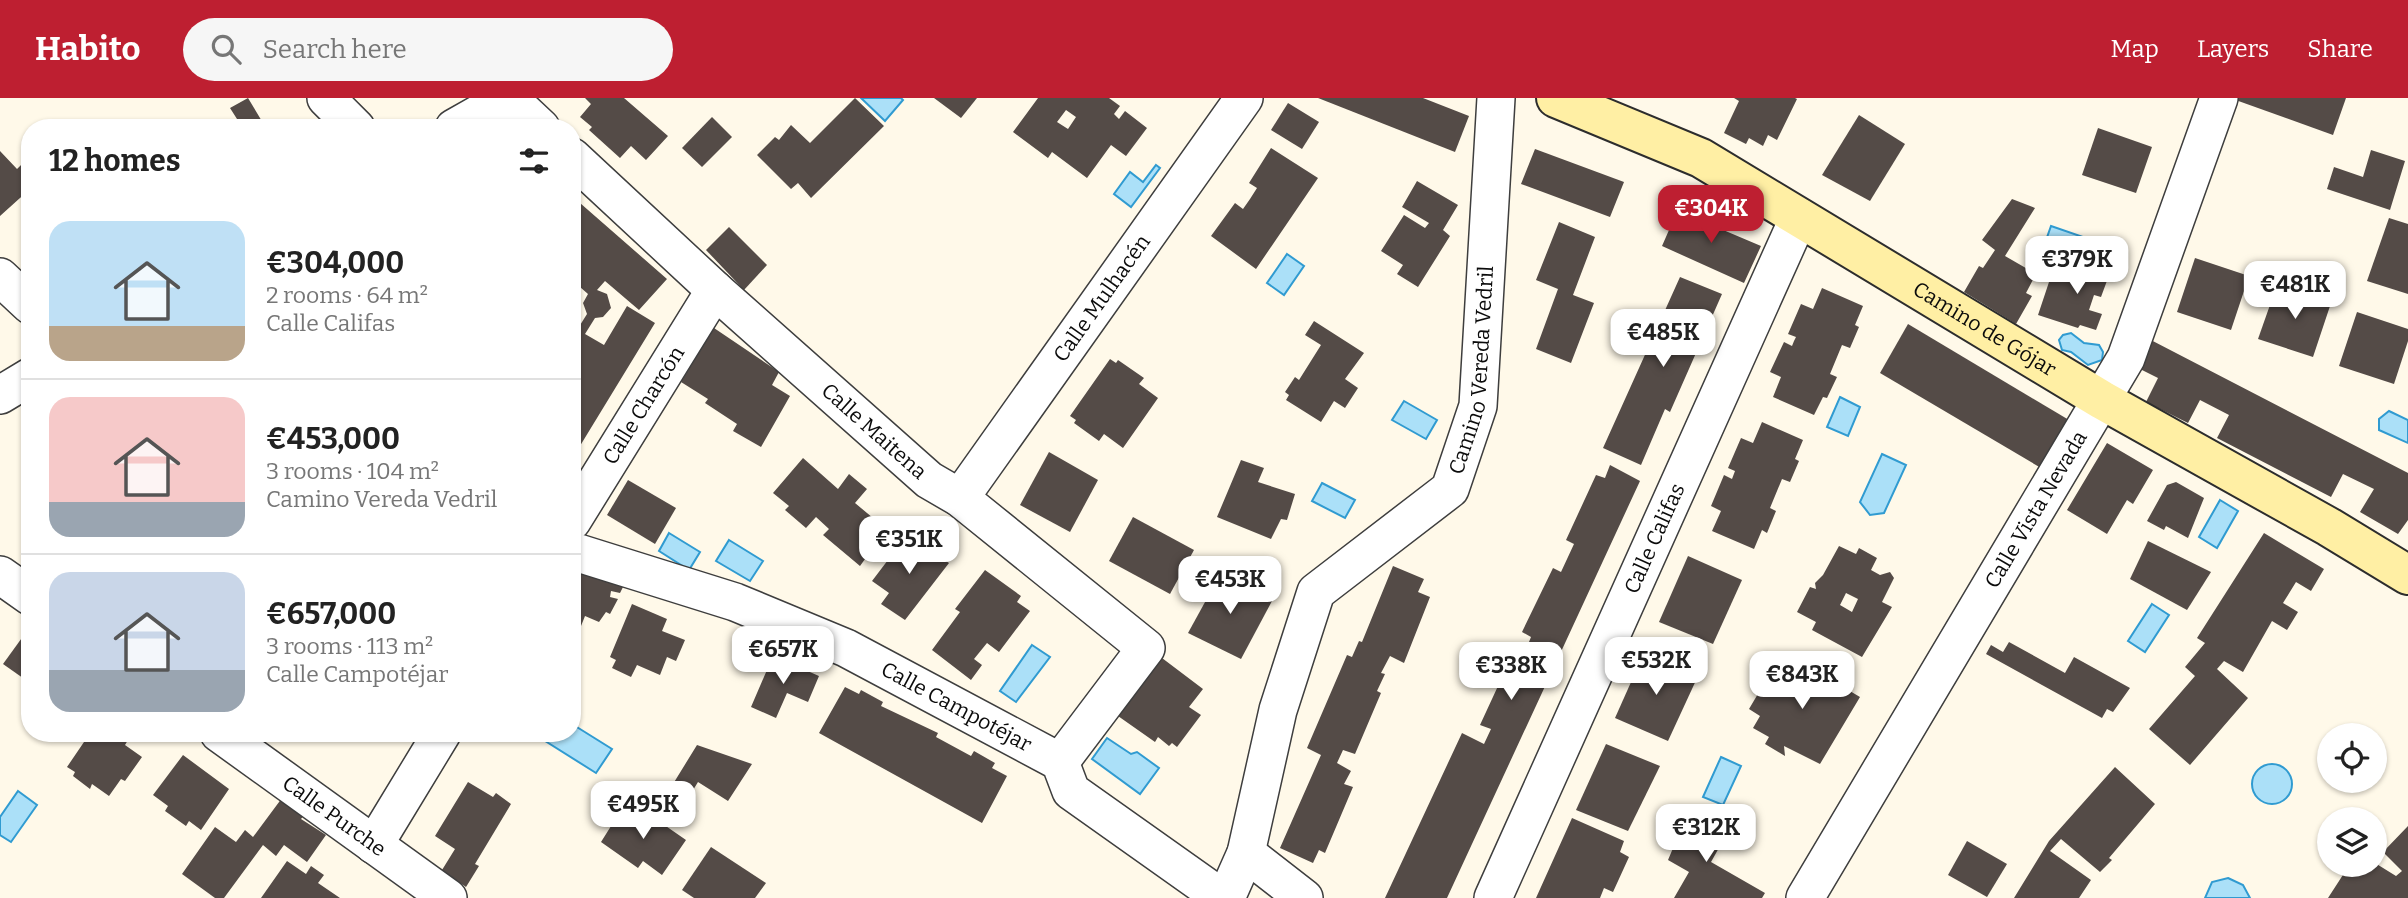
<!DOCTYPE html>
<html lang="en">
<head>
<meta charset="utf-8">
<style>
  :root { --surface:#fff; --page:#f6f6f6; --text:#222; --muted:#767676; --line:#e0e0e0; --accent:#be1f31 }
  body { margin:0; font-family:Bitter,serif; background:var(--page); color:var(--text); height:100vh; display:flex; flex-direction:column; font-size:26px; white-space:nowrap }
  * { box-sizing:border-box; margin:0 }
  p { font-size:23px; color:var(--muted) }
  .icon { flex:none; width:38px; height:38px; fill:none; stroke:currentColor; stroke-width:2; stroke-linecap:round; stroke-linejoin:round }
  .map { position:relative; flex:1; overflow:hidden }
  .side { position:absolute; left:21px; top:21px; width:560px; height:623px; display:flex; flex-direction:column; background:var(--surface); border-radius:28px; box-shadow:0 2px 5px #0004 }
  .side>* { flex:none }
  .fabs { position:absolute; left:2317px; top:625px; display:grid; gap:14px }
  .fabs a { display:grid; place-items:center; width:70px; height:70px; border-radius:50%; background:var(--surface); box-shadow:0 2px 5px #0004; font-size:35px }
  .price { position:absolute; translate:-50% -60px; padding:0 16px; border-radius:14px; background:#fff; color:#222; font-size:23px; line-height:46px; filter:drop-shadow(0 2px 4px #0008) }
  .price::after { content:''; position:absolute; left:50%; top:42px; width:21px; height:16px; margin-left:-10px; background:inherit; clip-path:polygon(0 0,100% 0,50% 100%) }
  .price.on { background:var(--accent); color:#fff }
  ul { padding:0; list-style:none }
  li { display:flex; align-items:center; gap:21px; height:175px; padding:0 28px }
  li+li { border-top:2px solid var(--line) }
  li span { display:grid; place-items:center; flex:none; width:196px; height:140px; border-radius:21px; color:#555 }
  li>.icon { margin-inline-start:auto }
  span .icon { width:84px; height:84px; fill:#fffc; stroke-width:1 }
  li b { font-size:30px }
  h2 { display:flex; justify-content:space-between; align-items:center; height:84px; padding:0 28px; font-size:30px }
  header { display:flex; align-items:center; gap:42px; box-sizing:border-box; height:98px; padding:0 35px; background:var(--accent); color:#fff }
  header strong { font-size:33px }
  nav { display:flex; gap:38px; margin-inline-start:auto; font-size:24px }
  .search { width:490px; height:63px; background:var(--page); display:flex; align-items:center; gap:18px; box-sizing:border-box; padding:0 24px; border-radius:38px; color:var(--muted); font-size:26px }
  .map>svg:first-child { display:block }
</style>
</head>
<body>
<header>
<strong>Habito</strong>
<div class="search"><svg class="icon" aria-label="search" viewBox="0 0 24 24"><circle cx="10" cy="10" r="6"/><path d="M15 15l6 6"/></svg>Search here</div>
<nav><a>Map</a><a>Layers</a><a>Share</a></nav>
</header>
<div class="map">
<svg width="2408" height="800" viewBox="0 0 2408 800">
  <rect width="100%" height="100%" fill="#fff9e9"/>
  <g fill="#abe0f8" stroke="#309bd1" stroke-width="2">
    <polygon points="861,0 901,0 903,2 885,23"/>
    <polygon points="1156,67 1160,70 1131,109 1114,96 1130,74 1143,84"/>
    <polygon points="2051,128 2089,141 2082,161 2044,148"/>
    <polygon points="1287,156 1304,168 1284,197 1267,185"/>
    <polygon points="2071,235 2084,245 2099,247 2103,254 2102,262 2088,267 2071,254 2062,252 2059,242 2063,237"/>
    <polygon points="1840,299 1860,309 1848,338 1827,329"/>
    <polygon points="1404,303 1437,322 1426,341 1392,322"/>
    <polygon points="2389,313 2408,322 2408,345 2379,332 2379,321"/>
    <polygon points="1882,356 1906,367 1884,415 1870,417 1860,404"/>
    <polygon points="1322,385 1355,402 1345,420 1312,403"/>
    <polygon points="2220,402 2238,413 2217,450 2199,439"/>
    <polygon points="669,435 700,454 689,472 659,453"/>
    <polygon points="729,442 763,463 750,483 716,463"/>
    <polygon points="2152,506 2169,517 2145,554 2128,543"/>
    <polygon points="1032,547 1050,559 1016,604 1000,593"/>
    <polygon points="572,626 612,651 596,675 542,641 546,635 572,635"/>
    <polygon points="1107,640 1131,656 1137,654 1159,670 1140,696 1092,661"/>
    <polygon points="1721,659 1741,668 1723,707 1703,699"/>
    <circle cx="2272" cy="686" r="20"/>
    <polygon points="18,693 37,707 11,744 0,737 0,719"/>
    <polygon points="2228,780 2243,787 2250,800 2205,800 2212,784"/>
  </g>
  <g fill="#544b47" fill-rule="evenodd">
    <polygon points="248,0 266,30 222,30 237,21 230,10"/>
    <polygon points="585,0 624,0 668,38 646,62 631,48 620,60 589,32 592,29 580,19 591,6"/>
    <polygon points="855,0 884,28 811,100 798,85 791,91 757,57 775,39 779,42 791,27 810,45"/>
    <polygon points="934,0 977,0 961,20"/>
    <path d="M 1038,0 L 1109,0 L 1120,8 L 1114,16 L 1119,21 L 1125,13 L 1147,30 L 1126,58 L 1111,47 L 1087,80 L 1052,54 L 1048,60 L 1013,34 ZM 1066,12 L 1076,19 L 1068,31 L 1057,24 Z"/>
    <polygon points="1318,0 1423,0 1469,18 1455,54"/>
    <polygon points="1734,0 1795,0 1797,1 1777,42 1768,37 1763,48 1749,40 1746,46 1724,35 1739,3"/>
    <polygon points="2230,0 2346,0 2333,37"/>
    <polygon points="1288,5 1319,24 1302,51 1271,32"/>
    <polygon points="1859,17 1905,46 1870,103 1822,77"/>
    <polygon points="712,19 732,39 702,69 682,50"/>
    <polygon points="2098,30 2152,49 2136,95 2082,77"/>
    <polygon points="1271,50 1318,80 1256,171 1211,138 1235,105 1243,111 1250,101 1257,90 1249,85"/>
    <polygon points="1535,51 1624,84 1610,119 1521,86"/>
    <polygon points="2371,52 2405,63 2390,112 2327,91 2334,69 2363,79"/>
    <polygon points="0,53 17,71 23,65 30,72 30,91 0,118"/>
    <polygon points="1417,83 1458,107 1443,132 1450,138 1418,189 1397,176 1403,167 1381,153 1404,117 1425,130 1429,125 1402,109"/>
    <polygon points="572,98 667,181 639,212 605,183 597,192 607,196 611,210 603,219 595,220 585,236 604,247 627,208 655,225 572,361 572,240 587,216 583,205 588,196 572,182"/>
    <polygon points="2012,101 2035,110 2005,158 2036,176 2026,195 2032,198 2016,226 1964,194 1979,168 1983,170 1995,152 1982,142"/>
    <polygon points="1680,107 1705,117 1702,123 1761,148 1744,185 1662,148"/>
    <polygon points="2389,120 2408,126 2408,196 2367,183"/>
    <polygon points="1559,124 1595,139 1573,197 1594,205 1571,265 1536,251 1558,191 1536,182"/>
    <polygon points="729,129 767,167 744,192 706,152"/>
    <polygon points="2099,154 2115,161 2101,199 2094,197 2089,212 2102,216 2096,232 2080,227 2078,230 2038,217 2052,175 2077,183 2079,175 2091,178"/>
    <polygon points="2195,160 2249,178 2231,232 2177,214"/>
    <polygon points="1680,179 1722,196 1670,314 1665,311 1641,367 1603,350"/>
    <polygon points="2277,187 2331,205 2313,259 2258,241"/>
    <polygon points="1822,190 1863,208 1855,227 1859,229 1850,250 1842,247 1830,276 1837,279 1827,300 1823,299 1814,317 1773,299 1781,279 1770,274 1784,244 1792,248 1794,243 1796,239 1788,236 1801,206 1813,211"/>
    <polygon points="2357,214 2408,231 2408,243 2394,286 2339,268"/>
    <polygon points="1314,223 1364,255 1345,281 1358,290 1345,310 1334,303 1321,324 1286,302 1289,297 1285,294 1295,279 1299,282 1321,247 1305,237"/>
    <polygon points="1908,226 2069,322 2041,370 1880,275"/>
    <polygon points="714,230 779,274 772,287 790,298 761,349 733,333 737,326 705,305 708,301 681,284"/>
    <polygon points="2147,240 2408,375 2408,422 2398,436 2360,414 2374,391 2343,376 2331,399 2217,340 2229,317 2200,302 2188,325 2146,304 2158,280 2138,270"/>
    <polygon points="1110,261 1116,265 1118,262 1144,280 1139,286 1158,300 1123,350 1104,336 1099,343 1074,325 1076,322 1070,318"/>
    <polygon points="1762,324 1803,342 1795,361 1799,363 1790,384 1782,381 1770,410 1776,413 1767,435 1762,432 1754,451 1712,433 1721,413 1711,408 1724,377 1732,381 1735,373 1728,370 1741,340 1753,345"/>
    <polygon points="2107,345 2153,372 2133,406 2127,402 2107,436 2067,412"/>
    <polygon points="1049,354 1098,382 1070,434 1020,407"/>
    <polygon points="803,360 838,391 849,376 867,391 855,405 873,420 864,432 878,443 860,468 823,437 829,431 816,419 806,430 785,412 789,408 773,395"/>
    <polygon points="1241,362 1264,370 1258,384 1295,396 1287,422 1281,421 1271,441 1217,419"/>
    <polygon points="1610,367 1640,383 1447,800 1385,800 1462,635 1484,646 1491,631 1480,627 1510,562 1520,566 1531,539 1522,534 1553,470 1561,474 1574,446 1566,442 1596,377 1605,380"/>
    <polygon points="628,382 676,410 655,446 607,417"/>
    <polygon points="2176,384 2204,400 2188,440 2166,428 2164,432 2147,423 2167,387"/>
    <polygon points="1133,419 1194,452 1170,496 1109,463"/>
    <polygon points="2264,435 2324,471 2311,493 2296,484 2283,505 2298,514 2287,532 2272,523 2243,574 2224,563 2217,571 2248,600 2190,667 2149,631 2195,578 2185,569 2205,545 2197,540"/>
    <polygon points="907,437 949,465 905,522 881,506 889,495 872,483"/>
    <polygon points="2148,443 2211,474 2187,512 2130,481"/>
    <path d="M 1839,448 L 1856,456 L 1859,450 L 1877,460 L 1871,472 L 1880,477 L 1890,474 L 1894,480 L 1882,504 L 1892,509 L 1862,559 L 1812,532 L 1816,524 L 1797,514 L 1810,489 L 1816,491 L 1815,485 L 1823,477 ZM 1846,495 L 1858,501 L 1852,514 L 1840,507 Z"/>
    <polygon points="1688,458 1742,482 1713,546 1659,524"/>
    <polygon points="572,468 623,489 620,495 611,493 610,499 618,501 610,516 606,514 599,524 585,518 581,528 572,525"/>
    <polygon points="1393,468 1424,481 1418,494 1430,499 1404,565 1390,558 1381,575 1385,576 1377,593 1381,595 1355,656 1343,652 1337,665 1351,673 1344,686 1353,689 1325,755 1319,752 1313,765 1280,750 1321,657 1307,650 1347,557 1352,559 1359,543 1362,544"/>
    <polygon points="985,472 1021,498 1017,504 1030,513 999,554 987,545 974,561 982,567 971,582 932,552 960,514 955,511"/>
    <polygon points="1221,475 1272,503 1241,561 1188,535"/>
    <polygon points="632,506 667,521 662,533 685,542 676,563 667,559 660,577 637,567 631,579 612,570 616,562 610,559"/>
    <polygon points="24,537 30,541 30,585 3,566"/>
    <polygon points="2009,544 2065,575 2074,559 2130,590 2113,614 2107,611 2102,620 1986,556 1991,547 2003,554"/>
    <polygon points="1644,555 1698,578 1668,643 1615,620"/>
    <polygon points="773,558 819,578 808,604 787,595 776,620 751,609"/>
    <polygon points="1162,560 1203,591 1189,609 1201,617 1177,649 1172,645 1169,648 1158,639 1155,644 1118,618"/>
    <polygon points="1778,562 1806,578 1811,570 1860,599 1820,666 1784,648 1785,658 1765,646 1769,639 1753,630 1760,618 1749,611"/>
    <polygon points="845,589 859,596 861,592 883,604 881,608 938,635 936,639 971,658 974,653 995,665 992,670 1007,678 982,725 819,635"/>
    <polygon points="100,635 118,635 128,642 125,647 142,659 125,683 121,681 109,698 92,686 90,691 73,678 75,674 67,669 84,644 94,644"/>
    <polygon points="1606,646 1660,668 1628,733 1576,712"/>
    <polygon points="697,647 752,666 728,703 698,684 690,697 673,686"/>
    <polygon points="183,657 229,691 201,732 189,723 186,728 165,713 168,708 153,697"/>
    <polygon points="2115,669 2155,706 2109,760 2112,762 2100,774 2061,741 2050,753 2091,782 2079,800 2014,800 2049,743"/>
    <polygon points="468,684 493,699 496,695 511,706 475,766 479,768 466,789 442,772 455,751 435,738"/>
    <polygon points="282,700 305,716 301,721 326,737 307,764 284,747 276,758 263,747 224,800 215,800 182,776 215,729 236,744 245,732 253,739"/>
    <polygon points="623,709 657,728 660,724 686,742 662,777 643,763 638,770 601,744"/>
    <polygon points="1699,711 1708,717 1703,726 1725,739 1711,764 1765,795 1762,800 1674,800 1689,774 1668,762 1687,717 1693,721"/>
    <polygon points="1572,720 1624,743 1620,754 1629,759 1613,794 1604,790 1600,800 1536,800"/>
    <polygon points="2408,728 2408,800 2328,800 2350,766 2375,765 2396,778 2402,773 2383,754"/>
    <polygon points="1967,743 2007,766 1987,799 1948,777"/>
    <polygon points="711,749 766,785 755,800 694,800 682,792"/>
    <polygon points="287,763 306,776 311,768 324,777 318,785 340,800 261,800"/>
  </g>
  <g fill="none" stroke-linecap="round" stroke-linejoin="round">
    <defs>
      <g id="street">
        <polyline points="326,0 356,30"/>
        <polyline points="509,0 541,30"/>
        <polyline points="454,30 507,0"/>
        <path id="s1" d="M 572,59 L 715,192 L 929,382 L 960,400 L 1146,550 L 1060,664"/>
        <polyline points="0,179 30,207"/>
        <polyline points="0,297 30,279"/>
        <path id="s2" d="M 960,400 L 1244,0"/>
        <path id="s3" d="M 572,423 L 715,192"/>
        <path id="s4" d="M 572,453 L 735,504 L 846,550 L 1060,664 L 1071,693 L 1222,800"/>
        <polyline points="0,477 30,498"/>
        <path id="s5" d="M 219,635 L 448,800"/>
        <polyline points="374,747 442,635"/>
        <polyline points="1246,755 1304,800"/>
        <path id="s6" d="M 1226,800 L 1246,755 L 1278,612 L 1316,494 L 1450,391 L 1478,308 L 1496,0"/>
        <path id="s7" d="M 1493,800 L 1799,119"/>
        <path id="s8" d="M 1805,800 L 2126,260 L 2219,0"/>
      </g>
      <g id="secondary">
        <path id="s9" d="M 1556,0 L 1701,60 L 2102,302 L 2329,429 L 2408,477"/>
      </g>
    </defs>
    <use href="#street" stroke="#3e3e3e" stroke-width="40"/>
    <use href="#secondary" stroke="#2d2d2d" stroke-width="42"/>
    <use href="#street" stroke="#fff" stroke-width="37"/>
    <use href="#secondary" stroke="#ffefa4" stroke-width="38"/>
  </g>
  <g text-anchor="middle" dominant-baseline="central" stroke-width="7" stroke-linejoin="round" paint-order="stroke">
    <g font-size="21" fill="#0b0b0b" stroke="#fff">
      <text stroke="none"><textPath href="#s2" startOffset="245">Calle Mulhacén</textPath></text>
      <text stroke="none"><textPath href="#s9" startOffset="488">Camino de Gójar</textPath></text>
      <text stroke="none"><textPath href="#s6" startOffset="611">Camino Vereda Vedril</textPath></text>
      <text stroke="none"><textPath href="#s3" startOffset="136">Calle Charcón</textPath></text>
      <text stroke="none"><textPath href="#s1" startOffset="408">Calle Maitena</textPath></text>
      <text stroke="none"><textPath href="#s8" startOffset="452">Calle Vista Nevada</textPath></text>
      <text stroke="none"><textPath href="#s7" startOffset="394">Calle Califas</textPath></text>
      <text stroke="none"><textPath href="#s4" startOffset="416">Calle Campotéjar</textPath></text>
      <text stroke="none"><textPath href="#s5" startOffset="142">Calle Purche</textPath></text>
    </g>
  </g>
</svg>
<div class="fabs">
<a><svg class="icon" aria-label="locate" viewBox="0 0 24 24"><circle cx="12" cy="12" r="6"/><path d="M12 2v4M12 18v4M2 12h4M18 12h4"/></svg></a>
<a><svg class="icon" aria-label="layers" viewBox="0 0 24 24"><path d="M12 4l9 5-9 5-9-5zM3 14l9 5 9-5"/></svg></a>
</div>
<b class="price on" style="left:1711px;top:147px">€304K</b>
<b class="price" style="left:2077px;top:198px">€379K</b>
<b class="price" style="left:2295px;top:223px">€481K</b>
<b class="price" style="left:1663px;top:271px">€485K</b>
<b class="price" style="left:909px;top:478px">€351K</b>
<b class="price" style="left:1230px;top:518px">€453K</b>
<b class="price" style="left:783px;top:588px">€657K</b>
<b class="price" style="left:1656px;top:599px">€532K</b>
<b class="price" style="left:1511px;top:604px">€338K</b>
<b class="price" style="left:1802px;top:613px">€843K</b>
<b class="price" style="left:643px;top:743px">€495K</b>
<b class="price" style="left:1706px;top:766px">€312K</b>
<section class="side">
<h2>12 homes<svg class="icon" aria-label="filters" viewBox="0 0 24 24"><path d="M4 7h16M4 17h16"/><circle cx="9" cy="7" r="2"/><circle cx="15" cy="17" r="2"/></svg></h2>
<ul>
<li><span style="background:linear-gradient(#bfe0f5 75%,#b9a48a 0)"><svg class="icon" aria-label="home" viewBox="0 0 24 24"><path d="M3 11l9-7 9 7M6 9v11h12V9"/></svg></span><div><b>€304,000</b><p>2 rooms · 64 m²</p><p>Calle Califas</p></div></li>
<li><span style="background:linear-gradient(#f6c9c9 75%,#9aa5b1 0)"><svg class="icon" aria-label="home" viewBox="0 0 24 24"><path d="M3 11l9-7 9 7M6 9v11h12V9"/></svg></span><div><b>€453,000</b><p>3 rooms · 104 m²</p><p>Camino Vereda Vedril</p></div></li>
<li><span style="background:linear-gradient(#c9d6e8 70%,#9aa5b1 0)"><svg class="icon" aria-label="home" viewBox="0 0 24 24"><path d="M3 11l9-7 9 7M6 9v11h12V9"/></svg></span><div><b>€657,000</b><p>3 rooms · 113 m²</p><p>Calle Campotéjar</p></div></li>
</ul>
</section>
</div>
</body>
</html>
